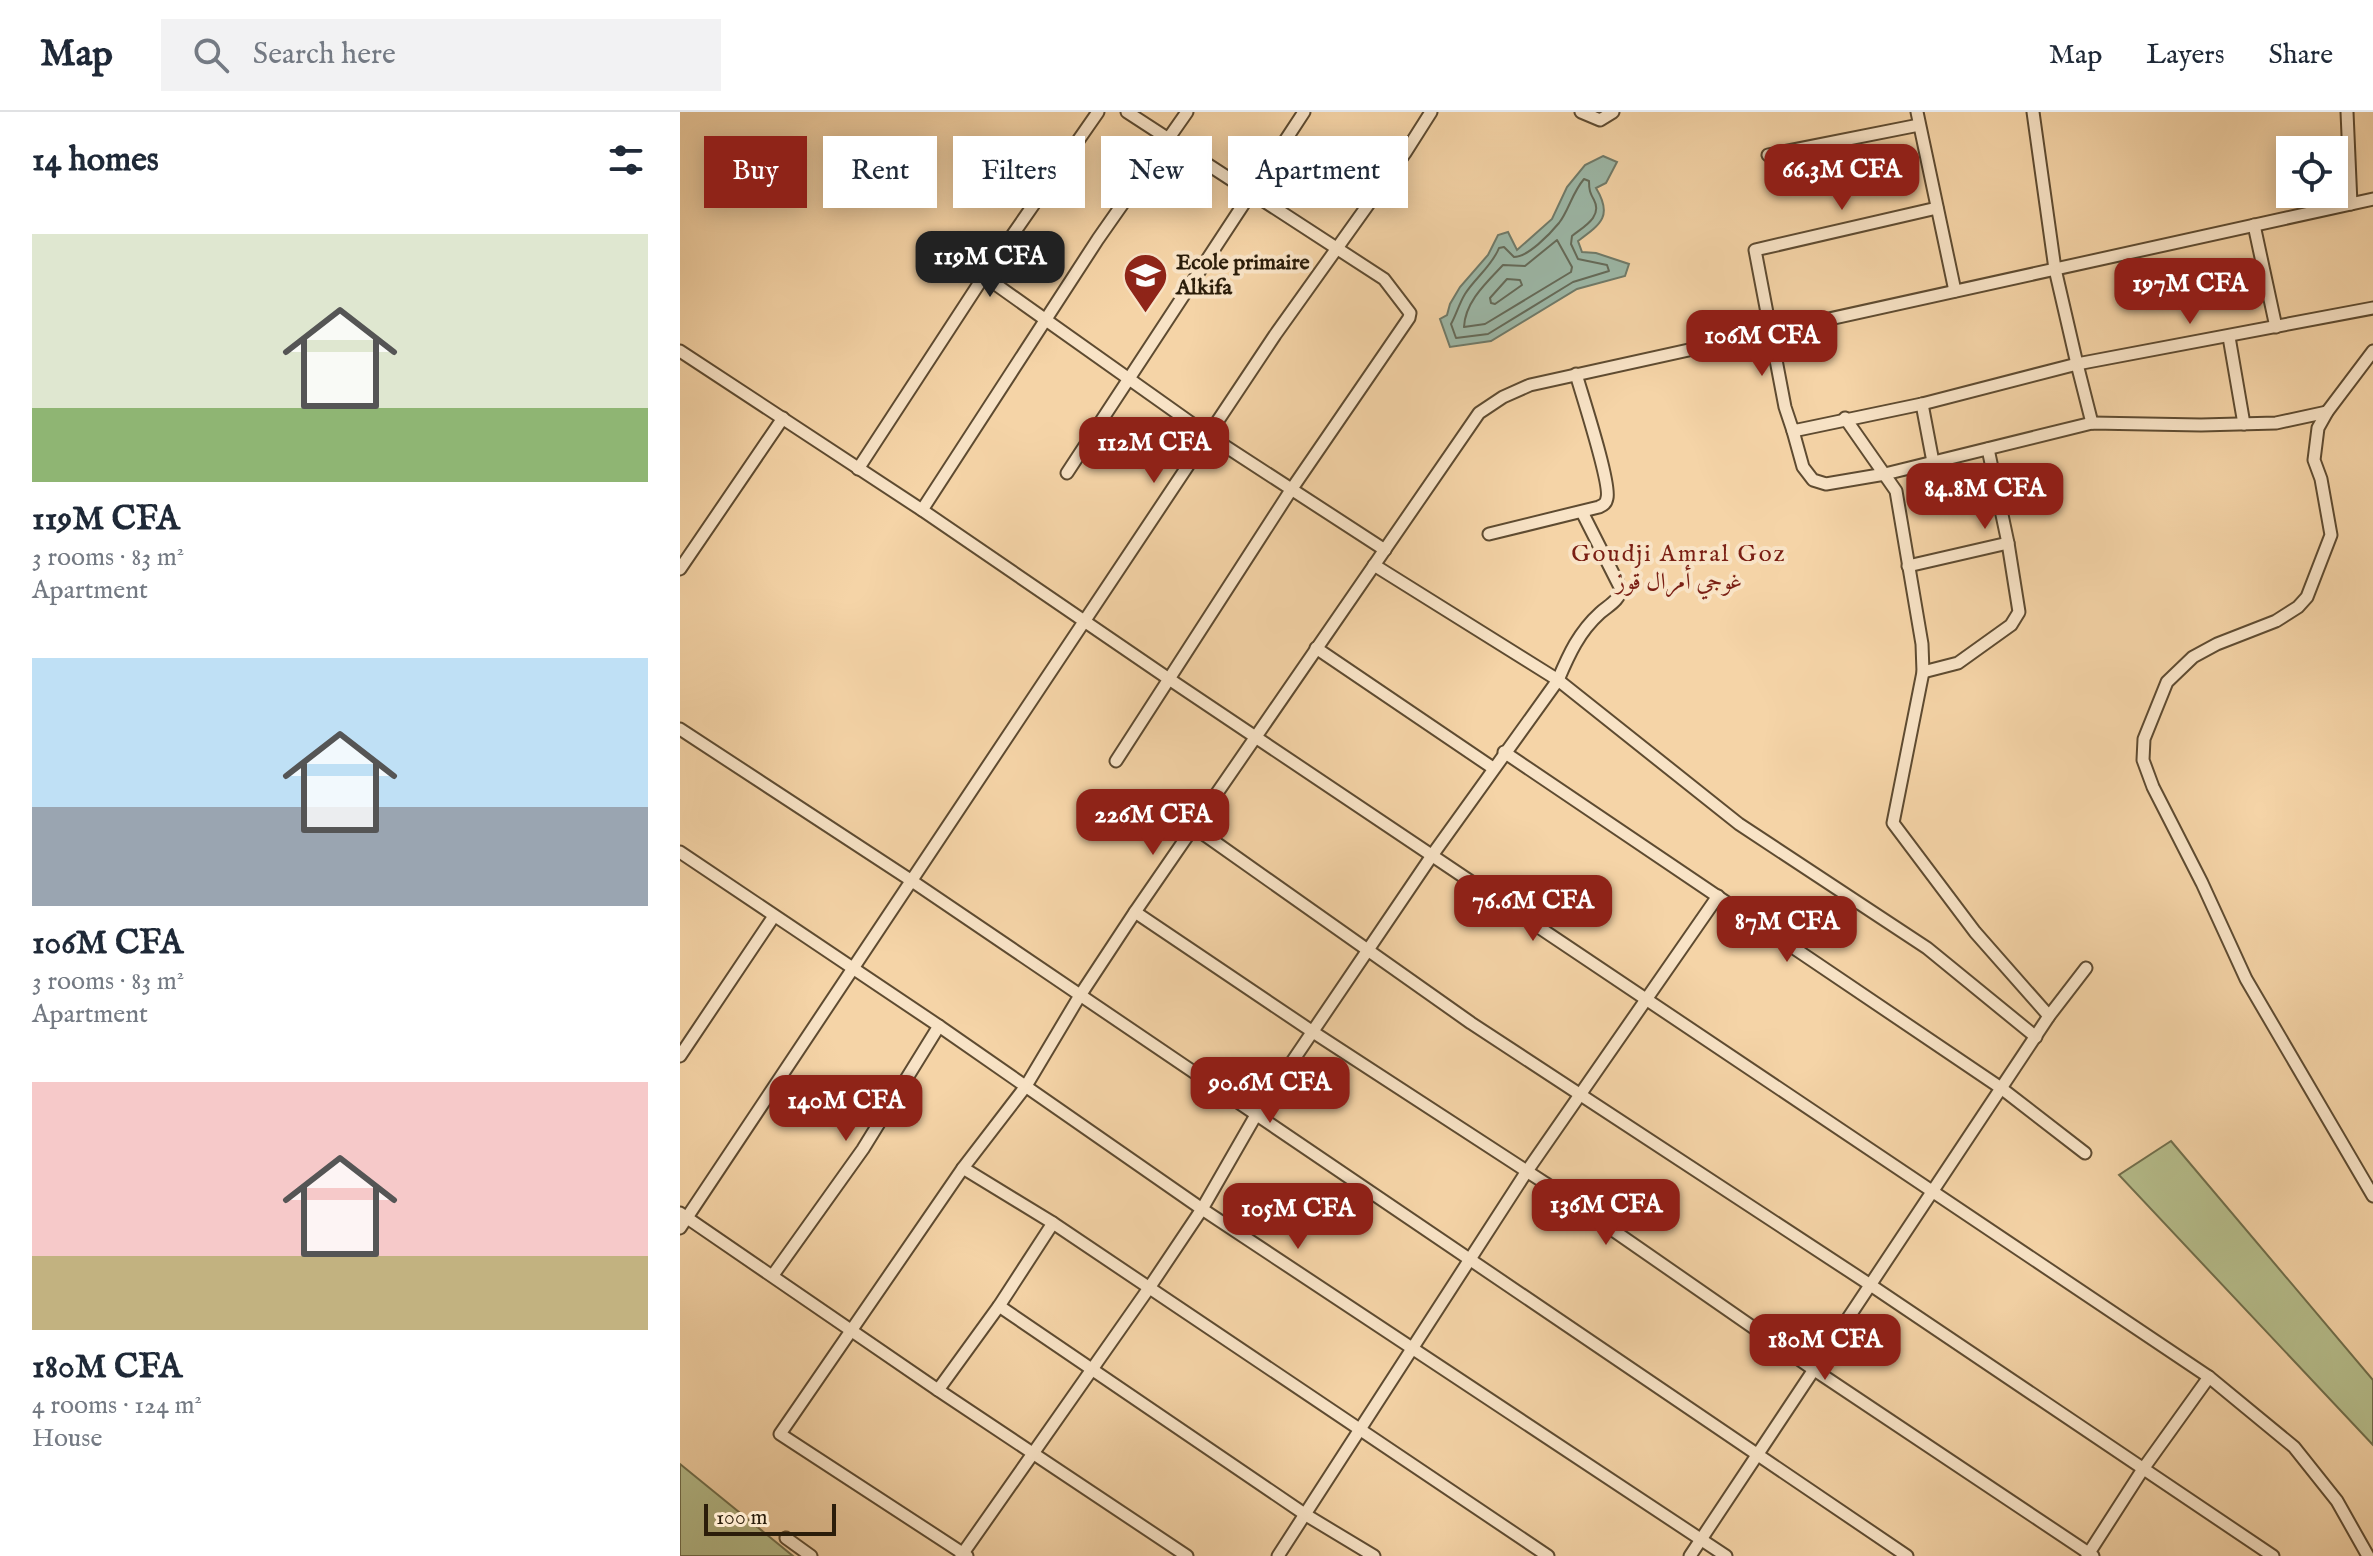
<!DOCTYPE html>
<html lang="en">
<head>
<meta charset="utf-8">
<style>
  :root { --surface:#fff; --page:#f2f2f3; --text:#1f2937; --muted:#747a83; --line:#e0e1e3; --accent:#8f2418 }
  body { margin:0; font-family:"IM FELL English",Amiri,serif; background:var(--page); color:var(--text); height:100vh; display:flex; flex-direction:column; font-size:30px; white-space:nowrap }
  * { box-sizing:border-box; margin:0 }
  p { font-size:26px; color:var(--muted) }
  .icon { flex:none; width:44px; height:44px; fill:none; stroke:currentColor; stroke-width:2; stroke-linecap:round; stroke-linejoin:round }
  .map { position:relative; flex:1; overflow:hidden }
  .side { display:flex; flex-direction:column; background:var(--surface); width:680px }
  .side>* { flex:none }
  .guide { position:absolute; left:24px; top:24px; width:760px; height:72px; display:flex; gap:16px }
  .controls { position:absolute; left:1596px; top:24px; display:grid; gap:16px }
  .controls a { display:grid; place-items:center; width:72px; height:72px; border-radius:0px; background:var(--surface); box-shadow:0 4px 20px #0003; font-size:40px }
  .scale { position:absolute; left:24px; bottom:20px; width:132px; box-sizing:border-box; padding-left:8px; border:4px solid #2b1d0a; border-top:0; font-size:22px; line-height:28px; white-space:nowrap; color:#2b1d0a; -webkit-text-stroke:6px #f8e3c6; paint-order:stroke }
  .price { position:absolute; translate:-50% -68px; padding:0 18px; border-radius:16px; background:var(--accent); color:#fff; font-size:26px; line-height:52px; filter:drop-shadow(0 2px 4px #0008) }
  .price::after { content:''; position:absolute; left:50%; top:48px; width:24px; height:18px; margin-left:-12px; background:inherit; clip-path:polygon(0 0,100% 0,50% 100%) }
  .price.selected { background:#222; color:#fff }
  ul { padding:0; list-style:none }
  li { display:grid; align-content:center; gap:16px; height:424px; padding:0 32px }
  li span { display:grid; place-items:center; height:248px; border-radius:0px; color:#555 }
  li>.icon { margin-inline-start:auto }
  span .icon { width:144px; height:144px; fill:#fffc; stroke-width:1 }
  li b { font-size:34px }
  h2 { display:flex; justify-content:space-between; align-items:center; height:96px; padding:0 32px; font-size:34px }
  .pill { padding:0 28px; border-radius:0px; background:var(--surface); box-shadow:0 4px 20px #0003; font-size:28px; line-height:72px }
  .pill.selected { background:var(--accent); color:#fff }
  header { display:flex; align-items:center; gap:48px; box-sizing:border-box; height:112px; padding:0 40px; background:var(--surface); border-bottom:2px solid var(--line) }
  header strong { font-size:38px }
  nav { display:flex; gap:44px; margin-inline-start:auto; font-size:28px }
  .search { width:560px; height:72px; background:var(--page); display:flex; align-items:center; gap:20px; box-sizing:border-box; padding:0 28px; border-radius:0px; color:var(--muted); font-size:30px }
  main { display:flex; flex:1; min-height:0 }
  .map>svg:first-child { display:block }
</style>
</head>
<body>
<header>
<strong>Map</strong>
<div class="search"><svg class="icon" aria-label="search" viewBox="0 0 24 24"><circle cx="10" cy="10" r="6"/><path d="M15 15l6 6"/></svg>Search here</div>
<nav><a>Map</a><a>Layers</a><a>Share</a></nav>
</header>
<main>
<section class="side">
<h2>14 homes<svg class="icon" aria-label="filters" viewBox="0 0 24 24"><path d="M4 7h16M4 17h16"/><circle cx="9" cy="7" r="2"/><circle cx="15" cy="17" r="2"/></svg></h2>
<ul>
<li><span style="background:linear-gradient(#dfe7d0 70%,#8fb573 0)"><svg class="icon" aria-label="home" viewBox="0 0 24 24"><path d="M3 11l9-7 9 7M6 9v11h12V9"/></svg></span><div><b>119M CFA</b><p>3 rooms · 83 m²</p><p>Apartment</p></div></li>
<li><span style="background:linear-gradient(#bfe0f5 60%,#9aa5b1 0)"><svg class="icon" aria-label="home" viewBox="0 0 24 24"><path d="M3 11l9-7 9 7M6 9v11h12V9"/></svg></span><div><b>106M CFA</b><p>3 rooms · 83 m²</p><p>Apartment</p></div></li>
<li><span style="background:linear-gradient(#f6c9c9 70%,#c2b280 0)"><svg class="icon" aria-label="home" viewBox="0 0 24 24"><path d="M3 11l9-7 9 7M6 9v11h12V9"/></svg></span><div><b>180M CFA</b><p>4 rooms · 124 m²</p><p>House</p></div></li>
</ul>
</section>
<div class="map">
<svg width="1693" height="1444" viewBox="0 0 1693 1444">
  <rect width="100%" height="100%" fill="#f5d4a7"/>
  <filter id="stains"><feTurbulence type="fractalNoise" baseFrequency=".0025" numOctaves="4"/><feColorMatrix values="0 0 0 0 .2 0 0 0 0 .09 0 0 0 0 .02 0 0 0 .5 -.17"/></filter>
  <radialGradient id="worn" r=".72"><stop offset=".6" stop-color="#630" stop-opacity="0"/><stop offset="1" stop-color="#630" stop-opacity=".3"/></radialGradient>
  <g fill="#b6be8c" stroke="#706e4b" stroke-width="2">
    <polygon points="1491,1029 1693,1268 1693,1333 1439,1063"/>
    <polygon points="0,1352 113,1444 0,1444"/>
  </g>
  <path fill="#9cb8a8" stroke="#6f7a69" stroke-width="2" d="M 923,44 L 937,50 L 926,71 L 916,76 C 933,104 921,112 898,129 L 902,140 L 916,141 L 949,152 L 945,164 L 897,177 L 811,229 L 770,235 L 760,207 L 767,203 L 770,192 L 780,175 L 808,143 L 818,123 L 828,120 L 837,138 L 872,107 L 887,75 L 905,53 Z"/>
  <g fill="none" stroke-linecap="round" stroke-linejoin="round">
    <g stroke="#646a59" stroke-width="2">
      <path d="M 904,67 L 909,69 C 909,78 910,81 914,88 C 923,105 903,115 892,124 L 891,132 L 898,147 L 927,153 L 929,159 L 893,170 L 808,222 L 776,226 L 771,212 C 776,203 779,192 785,182 C 795,166 812,154 819,136 L 824,135 L 834,145 C 848,145 870,122 879,111 C 889,98 892,81 904,67 Z"/>
      <path d="M 877,128 L 892,155 L 891,160 L 805,212 L 784,215 C 785,190 806,171 823,153 L 845,154 Z"/>
      <polygon points="827,167 840,168 842,173 815,192 811,191 810,186"/>
    </g>
    <defs>
      <g id="minor">
        <polyline points="901,0 920,8 933,0"/>
        <polyline points="1237,0 1275,179"/>
        <polyline points="1353,0 1375,157 1397,252 1693,196"/>
        <polyline points="1667,0 1671,92"/>
        <polyline points="1088,43 1239,13"/>
        <polyline points="1257,96 1075,138 1105,295 1113,319 1242,292 1397,252 1412,311"/>
        <polyline points="1574,113 1596,215"/>
        <polyline points="304,164 528,323 705,438"/>
        <polyline points="1549,225 1564,312"/>
        <polyline points="0,239 242,398 489,567 1529,1265 1614,1335 1657,1389 1688,1444"/>
        <polyline points="1693,239 1647,300 1638,316 1634,348 1641,367 1651,423 1627,485 1618,495 1596,509 1537,532 1513,545 1487,570 1464,627 1463,648 1473,675 1522,771 1566,867 1693,1084"/>
        <polyline points="1242,292 1253,350"/>
        <polyline points="1165,306 1216,379 1242,532 1243,560 1213,711 1295,820 1369,904"/>
        <polyline points="1113,319 1123,355 1133,368 1146,372 1205,362 1412,311 1521,313 1596,311 1647,300"/>
        <polyline points="178,357 304,164 418,0"/>
        <polyline points="387,361 624,0"/>
        <polyline points="242,398 418,127 507,0"/>
        <path d="M 809,422 L 919,395 C 923,393 926,392 927,386 C 931,371 902,283 896,262"/>
        <polyline points="694,453 878,568 1059,712 1247,836 1356,925"/>
        <polyline points="1228,454 1328,431 1308,337"/>
        <polyline points="0,457 103,306"/>
        <polyline points="636,536 813,656"/>
        <polyline points="1243,560 1278,551 1331,513 1339,500 1328,431"/>
        <polyline points="0,617 232,769 1227,1444"/>
        <polyline points="824,640 1321,976 1405,1041"/>
        <polyline points="436,649 611,378 729,206 730,201 704,167 447,0"/>
        <polyline points="515,716 791,911 1189,1172 1593,1444"/>
        <polyline points="0,740 259,914 522,1097 1046,1444"/>
        <polyline points="455,800 633,920 865,1071 1133,1257 1413,1444"/>
        <polyline points="0,944 94,804"/>
        <polyline points="283,1056 373,1111 868,1444"/>
        <polyline points="0,1101 258,1278 507,1444"/>
        <polyline points="0,1116 595,223 725,41 751,0"/>
        <polyline points="93,1163 183,1037 259,914"/>
        <polyline points="319,1194 626,1403 694,1444"/>
        <polyline points="258,1278 319,1194 373,1111"/>
        <polyline points="106,1426 131,1444"/>
        <path d="M 281,1444 L 469,1176 L 522,1097 L 576,1003 L 753,742 L 878,568 C 889,542 899,520 920,501 C 929,493 939,489 941,477 L 902,400"/>
        <polyline points="287,1444 100,1322 283,1056 346,974 399,885 455,800 799,301 823,285 850,273 1693,87"/>
        <polyline points="598,1444 847,1059 1038,784"/>
        <polyline points="1010,1444 1369,904 1406,856"/>
        <polyline points="1407,1444 1463,1357 1529,1265"/>
      </g>
    </defs>
    <use href="#minor" stroke="#5e4b31" stroke-width="15"/>
    <use href="#minor" stroke="#f8e3c6" stroke-width="11"/>
  </g>
  <defs>
    <symbol id="school-pin" viewBox="-11 -11 22 30"><path d="M0 17L-7.5 6A9.5 9.5 0 1 1 7.5 6Z" fill="#8f2418" stroke="#f8e3c6"/><path d="M0-5L7-2L0 1L-7-2ZM-4 1L0 2.5L4 1V4Q0 6-4 4Z" fill="#fff"/></symbol>
  </defs>
  <g fill-rule="evenodd">
    <use href="#school-pin" x="440" y="138" width="51" height="69"/>
  </g>
  <g text-anchor="middle" dominant-baseline="central" stroke-width="8" stroke-linejoin="round" paint-order="stroke">
    <g font-size="22" font-weight="bold" fill="#2b1d0a" stroke="#f8e3c6" text-anchor="start">
      <text x="496" y="151">Ecole primaire<tspan x="496" dy="25">Alkifa</tspan></text>
    </g>
    <g font-size="24" letter-spacing="2" fill="#7a1f14" stroke="#f8e3c6">
      <text x="999" y="442">Goudji Amral Goz<tspan x="999" dy="28">غوجي أمرال قوز</tspan></text>
    </g>
  </g>
  <rect width="100%" height="100%" filter="url(#stains)"/>
  <rect width="100%" height="100%" fill="url(#worn)"/>
</svg>
<div class="controls">
<a><svg class="icon" aria-label="locate" viewBox="0 0 24 24"><circle cx="12" cy="12" r="6"/><path d="M12 2v4M12 18v4M2 12h4M18 12h4"/></svg></a>
</div>
<div class="scale">100 m</div>
<b class="price" style="left:1162px;top:100px">66.3M CFA</b>
<b class="price selected" style="left:310px;top:187px">119M CFA</b>
<b class="price" style="left:1510px;top:214px">197M CFA</b>
<b class="price" style="left:1082px;top:266px">106M CFA</b>
<b class="price" style="left:474px;top:373px">112M CFA</b>
<b class="price" style="left:1305px;top:419px">84.8M CFA</b>
<b class="price" style="left:473px;top:745px">226M CFA</b>
<b class="price" style="left:853px;top:831px">76.6M CFA</b>
<b class="price" style="left:1107px;top:852px">87M CFA</b>
<b class="price" style="left:590px;top:1013px">90.6M CFA</b>
<b class="price" style="left:166px;top:1031px">140M CFA</b>
<b class="price" style="left:926px;top:1135px">136M CFA</b>
<b class="price" style="left:618px;top:1139px">105M CFA</b>
<b class="price" style="left:1145px;top:1270px">180M CFA</b>
<div class="guide">
<a class="pill selected">Buy</a>
<a class="pill">Rent</a>
<a class="pill">Filters</a>
<a class="pill">New</a>
<a class="pill">Apartment</a>
</div>
</div>
</main>
</body>
</html>
